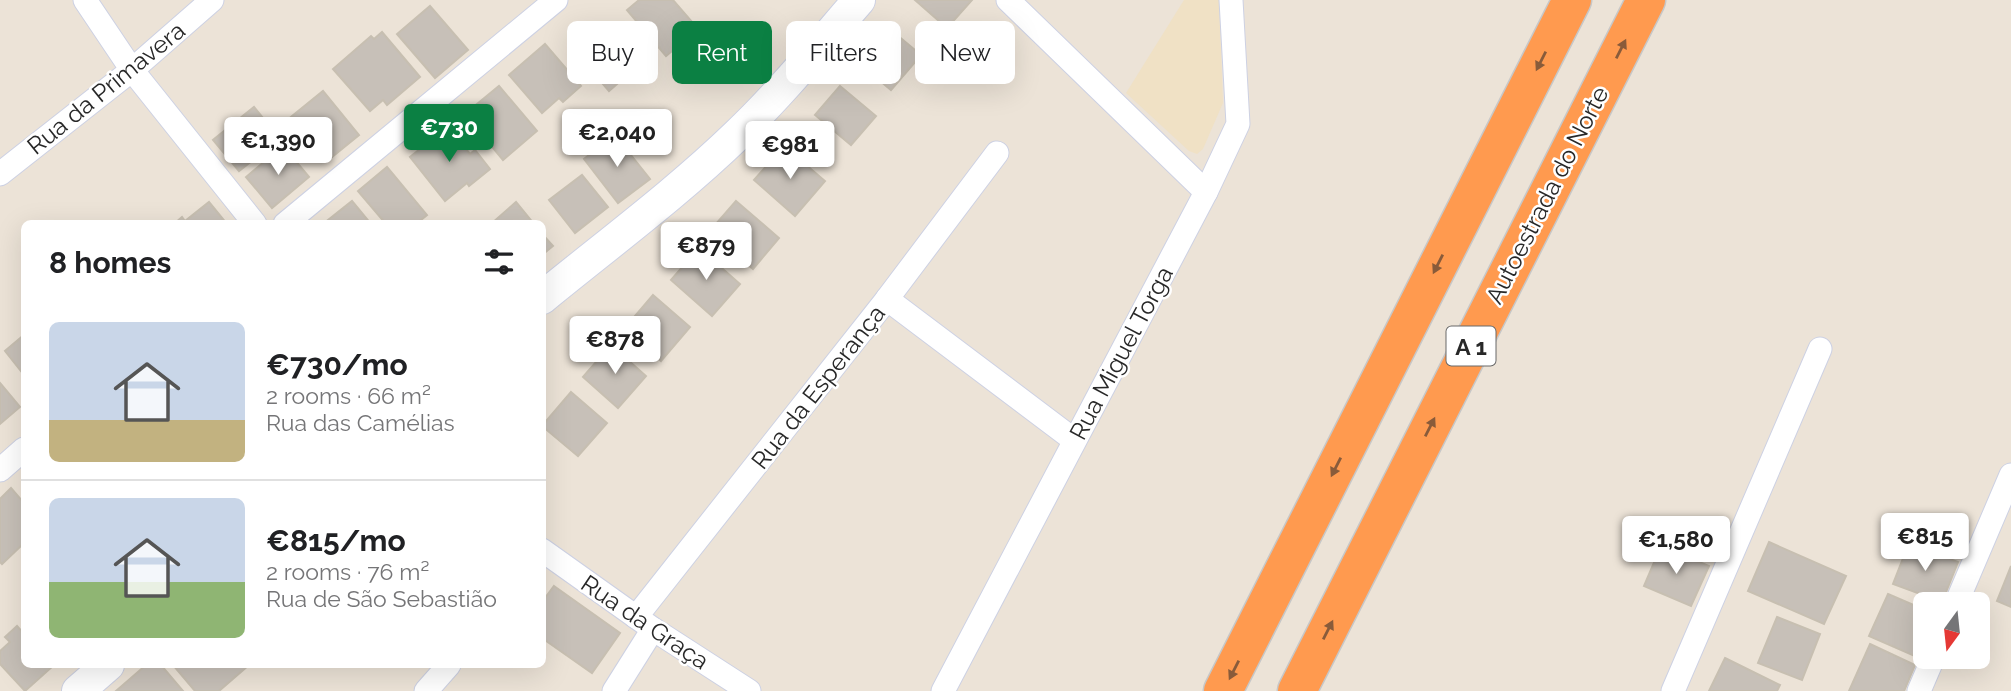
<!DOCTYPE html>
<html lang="en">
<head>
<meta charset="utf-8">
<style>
  :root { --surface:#fff; --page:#f2f2f2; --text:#202124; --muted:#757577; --line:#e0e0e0; --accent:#0b8043 }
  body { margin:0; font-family:Raleway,sans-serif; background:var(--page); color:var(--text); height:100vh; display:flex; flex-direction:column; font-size:26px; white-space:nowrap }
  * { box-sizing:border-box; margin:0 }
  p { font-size:23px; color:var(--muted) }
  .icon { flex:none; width:38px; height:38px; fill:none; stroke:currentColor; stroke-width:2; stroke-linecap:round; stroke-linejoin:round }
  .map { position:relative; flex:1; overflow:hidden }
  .drawer { position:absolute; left:21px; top:220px; width:525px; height:448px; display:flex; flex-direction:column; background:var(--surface); border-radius:10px; box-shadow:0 7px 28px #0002 }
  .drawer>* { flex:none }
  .hud { position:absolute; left:567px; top:21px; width:665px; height:63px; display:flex; gap:14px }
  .needle { width:46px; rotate:195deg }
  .controls { position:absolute; left:1913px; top:592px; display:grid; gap:14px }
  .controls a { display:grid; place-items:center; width:77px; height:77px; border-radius:10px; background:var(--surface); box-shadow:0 7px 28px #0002; font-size:35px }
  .price { position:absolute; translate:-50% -60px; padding:0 16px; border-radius:7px; background:#fff; color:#222; font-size:23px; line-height:46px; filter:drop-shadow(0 2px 4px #0008) }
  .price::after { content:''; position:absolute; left:50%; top:42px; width:21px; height:16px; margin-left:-10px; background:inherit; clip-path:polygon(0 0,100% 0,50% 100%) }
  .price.selected { background:var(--accent); color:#fff }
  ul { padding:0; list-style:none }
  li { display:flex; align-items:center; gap:21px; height:175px; padding:0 28px }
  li+li { border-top:2px solid var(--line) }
  li span { display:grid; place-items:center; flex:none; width:196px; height:140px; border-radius:10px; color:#555 }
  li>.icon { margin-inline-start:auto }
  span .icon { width:84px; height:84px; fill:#fffc; stroke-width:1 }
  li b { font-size:30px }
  h2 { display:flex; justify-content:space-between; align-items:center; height:84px; padding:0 28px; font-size:30px }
  .pill { padding:0 24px; border-radius:10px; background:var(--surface); box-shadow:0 7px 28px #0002; font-size:24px; line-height:63px }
  .pill.selected { background:var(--accent); color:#fff }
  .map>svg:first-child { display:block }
</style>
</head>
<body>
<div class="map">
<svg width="2011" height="691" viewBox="0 0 2011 691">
  <rect width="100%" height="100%" fill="#ece3d7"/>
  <polygon fill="#f0e1c5" points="1184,0 1219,0 1223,103 1203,149 1197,154 1189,151 1126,93"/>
  <g fill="#c7c0b8" stroke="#c7bfb1" stroke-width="2">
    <polygon points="639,0 673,0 698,29 666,56 627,10"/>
    <polygon points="915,0 972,0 947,28"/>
    <polygon points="430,6 468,50 435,78 397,34"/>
    <polygon points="606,23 641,63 609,91 574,50"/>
    <polygon points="884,24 921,55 891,90 854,59"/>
    <polygon points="382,32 420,77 387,105 383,100 370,111 333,69 371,36 374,39"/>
    <polygon points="545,44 581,86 563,102 559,98 542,113 509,75"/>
    <polygon points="499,86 537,131 503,160 465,114"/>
    <polygon points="840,86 876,116 851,145 815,115"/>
    <polygon points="323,91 359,135 327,161 291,117"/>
    <polygon points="254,107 280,139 239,171 213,140"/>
    <polygon points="448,127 470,154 475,150 490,169 469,186 467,183 445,201 410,157"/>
    <polygon points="615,135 650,179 618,203 584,159"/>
    <polygon points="283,146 309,177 272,208 246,177"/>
    <polygon points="784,146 825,181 795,216 754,180"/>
    <polygon points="387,167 427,215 416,224 386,224 358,191"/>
    <polygon points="582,175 608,207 575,233 549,200"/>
    <polygon points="352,201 371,224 323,224"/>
    <polygon points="736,201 779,238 753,269 709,232"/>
    <polygon points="209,202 227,224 174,224 182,217 185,221"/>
    <polygon points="516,202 534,224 491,224"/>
    <polygon points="542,234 553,246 542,255"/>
    <polygon points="699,248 740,284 712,316 671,280"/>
    <polygon points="653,295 690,327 661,361 624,329"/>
    <polygon points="24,335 24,375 5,351"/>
    <polygon points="611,345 646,376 618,408 583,377"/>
    <polygon points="0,383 20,407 0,424"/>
    <polygon points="571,392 607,423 578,456 542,426"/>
    <polygon points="11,488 24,503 24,543 2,564 0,562 0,499"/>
    <polygon points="1769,542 1846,576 1824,624 1748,591"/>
    <polygon points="1909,543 1958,562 1942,602 1893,584"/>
    <polygon points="1661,546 1709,566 1691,606 1644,586"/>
    <polygon points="2011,566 2011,607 1997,601"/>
    <polygon points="554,586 620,633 592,673 542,638 542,602"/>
    <polygon points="1888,594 1925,610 1925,639 1917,657 1869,636"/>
    <polygon points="1777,617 1820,634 1802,680 1758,663"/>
    <polygon points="17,626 24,634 24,665 54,665 25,691 0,664 0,651 10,642 5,637"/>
    <polygon points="1870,644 1915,665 1904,691 1849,691"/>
    <polygon points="1725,658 1780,685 1777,691 1709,691"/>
    <polygon points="146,665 161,665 183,691 116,691"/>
    <polygon points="173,665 249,665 219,691 195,691"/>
  </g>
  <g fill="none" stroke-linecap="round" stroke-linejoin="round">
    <defs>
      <g id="street">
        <polyline points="85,0 132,70 255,224"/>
        <polyline points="1008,0 1206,192"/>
        <polyline points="0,174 132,70 212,0"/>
        <polyline points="285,224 556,0"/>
        <polyline points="887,299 1074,440"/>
        <polyline points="0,470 24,449"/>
        <polyline points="542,550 653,629 749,691"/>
        <polyline points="1956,604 2011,475"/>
        <polyline points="636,617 887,299 997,153"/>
        <polyline points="426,691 449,665"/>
        <polyline points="614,691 653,629"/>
        <polyline points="943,691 1206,192 1238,124 1231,0"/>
        <polyline points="1673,691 1820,349"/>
        <polyline points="1919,691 1934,656"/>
      </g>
      <g id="secondary">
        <path d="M 542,298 C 608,244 677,193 738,134 C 782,92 820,45 859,0"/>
        <polyline points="78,691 108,665"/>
      </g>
      <g id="highway">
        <polyline points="1223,691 1572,0"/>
        <polyline points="1297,691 1646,0"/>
      </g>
    </defs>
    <use href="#street" stroke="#cdd1e3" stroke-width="25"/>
    <use href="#secondary" stroke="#cdd1e3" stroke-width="34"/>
    <use href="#highway" stroke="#c7c7c7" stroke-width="41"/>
    <use href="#street" stroke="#fff" stroke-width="23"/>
    <use href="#secondary" stroke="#fff" stroke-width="32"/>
    <use href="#highway" stroke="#ff9a4f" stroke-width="38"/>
  </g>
  <defs><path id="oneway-solid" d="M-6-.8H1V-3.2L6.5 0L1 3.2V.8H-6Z" transform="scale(1.75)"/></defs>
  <g fill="#895b3a">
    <use href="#oneway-solid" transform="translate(1621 49) rotate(-63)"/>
    <use href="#oneway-solid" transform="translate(1541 61) rotate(117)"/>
    <use href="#oneway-solid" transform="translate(1438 264) rotate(117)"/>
    <use href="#oneway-solid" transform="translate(1430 427) rotate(-63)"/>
    <use href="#oneway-solid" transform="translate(1336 467) rotate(117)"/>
    <use href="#oneway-solid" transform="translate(1328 630) rotate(-63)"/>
    <use href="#oneway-solid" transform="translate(1234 670) rotate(117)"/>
  </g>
  <g text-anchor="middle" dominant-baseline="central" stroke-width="5" stroke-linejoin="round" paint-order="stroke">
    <rect fill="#fff" stroke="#686868" stroke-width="2" x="1446.5" y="326.5" width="49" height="39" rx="5"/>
    <g font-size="23" font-weight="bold" fill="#282828">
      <text x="1471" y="346">A 1</text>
    </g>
    <g font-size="24" fill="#282828" stroke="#fff">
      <text transform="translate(106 88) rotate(-39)">Rua da Primavera</text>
      <text transform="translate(1547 195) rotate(-63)">Autoestrada do Norte</text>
      <text transform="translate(1121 353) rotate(-62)">Rua Miguel Torga</text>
      <text transform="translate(818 387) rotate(-52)">Rua da Esperança</text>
      <text transform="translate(645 622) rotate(34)">Rua da Graça</text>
    </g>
  </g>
</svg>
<div class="controls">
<a><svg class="needle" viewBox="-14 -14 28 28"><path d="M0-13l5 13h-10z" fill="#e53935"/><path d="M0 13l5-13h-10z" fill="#757577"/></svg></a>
</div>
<b class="price selected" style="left:449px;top:164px">€730</b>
<b class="price" style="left:617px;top:169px">€2,040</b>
<b class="price" style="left:278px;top:177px">€1,390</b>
<b class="price" style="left:790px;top:181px">€981</b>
<b class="price" style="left:706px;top:282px">€879</b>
<b class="price" style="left:615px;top:376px">€878</b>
<b class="price" style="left:1925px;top:573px">€815</b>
<b class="price" style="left:1676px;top:576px">€1,580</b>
<div class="hud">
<a class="pill">Buy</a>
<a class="pill selected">Rent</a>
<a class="pill">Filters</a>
<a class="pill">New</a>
</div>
<section class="drawer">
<h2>8 homes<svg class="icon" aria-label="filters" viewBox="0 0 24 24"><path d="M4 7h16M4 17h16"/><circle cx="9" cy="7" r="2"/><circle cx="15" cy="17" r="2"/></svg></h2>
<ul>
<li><span style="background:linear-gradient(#c9d6e8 70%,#c2b280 0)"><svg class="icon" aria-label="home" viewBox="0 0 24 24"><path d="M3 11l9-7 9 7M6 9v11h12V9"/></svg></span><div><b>€730/mo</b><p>2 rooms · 66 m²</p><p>Rua das Camélias</p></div></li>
<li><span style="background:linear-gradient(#c9d6e8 60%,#8fb573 0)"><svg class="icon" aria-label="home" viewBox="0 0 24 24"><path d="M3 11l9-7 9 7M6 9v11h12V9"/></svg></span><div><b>€815/mo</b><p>2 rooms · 76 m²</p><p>Rua de São Sebastião</p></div></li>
</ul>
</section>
</div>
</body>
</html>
